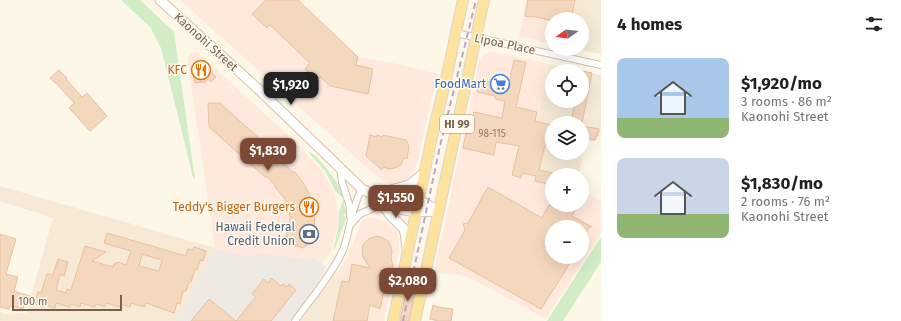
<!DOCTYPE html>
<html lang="en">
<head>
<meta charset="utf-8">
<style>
  :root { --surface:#fff; --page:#f2f2f2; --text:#202124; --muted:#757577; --accent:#7c4a34 }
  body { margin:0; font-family:"Fira Sans",sans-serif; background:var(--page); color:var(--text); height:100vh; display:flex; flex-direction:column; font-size:15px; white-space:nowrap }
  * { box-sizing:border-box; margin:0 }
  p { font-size:13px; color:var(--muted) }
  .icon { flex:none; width:22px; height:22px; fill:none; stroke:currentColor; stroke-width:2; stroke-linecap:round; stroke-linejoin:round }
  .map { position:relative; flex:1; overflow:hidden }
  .panel { display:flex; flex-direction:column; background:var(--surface); width:300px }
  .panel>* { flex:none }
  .needle { width:26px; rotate:256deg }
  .buttons { position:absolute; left:545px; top:12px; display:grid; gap:8px }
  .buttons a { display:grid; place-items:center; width:44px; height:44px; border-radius:50%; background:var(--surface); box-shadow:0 4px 16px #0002; font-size:20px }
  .scale { position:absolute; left:12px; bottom:10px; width:110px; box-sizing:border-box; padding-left:4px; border:2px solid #7a5f4a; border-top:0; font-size:11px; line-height:14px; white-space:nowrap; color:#7a5f4a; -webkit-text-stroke:3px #fffaf0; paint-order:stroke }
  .price { position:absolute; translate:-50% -34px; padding:0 9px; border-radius:8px; background:var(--accent); color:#fff; font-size:13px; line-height:26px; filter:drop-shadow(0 1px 2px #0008) }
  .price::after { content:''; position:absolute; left:50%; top:24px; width:12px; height:9px; margin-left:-6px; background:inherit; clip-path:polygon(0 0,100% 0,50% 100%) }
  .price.selected { background:#222; color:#fff }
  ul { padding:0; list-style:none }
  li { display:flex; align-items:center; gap:12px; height:100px; padding:0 16px }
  li span { display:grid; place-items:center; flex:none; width:112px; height:80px; border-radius:8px; color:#555 }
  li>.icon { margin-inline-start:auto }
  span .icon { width:48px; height:48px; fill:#fffc; stroke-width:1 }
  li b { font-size:17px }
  h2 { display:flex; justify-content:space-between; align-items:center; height:48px; padding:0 16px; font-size:17px }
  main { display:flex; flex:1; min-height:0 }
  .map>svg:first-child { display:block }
</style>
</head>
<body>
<main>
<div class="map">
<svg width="601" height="321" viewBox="0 0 601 321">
  <rect width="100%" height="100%" fill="#fdf7e8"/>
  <g fill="#f6ead6" fill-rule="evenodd">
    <polygon points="561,0 601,0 601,54 577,49 582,49 582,19 557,19"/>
    <path d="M 549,64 L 601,75 L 601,132 L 600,136 L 594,141 L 586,140 L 579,175 L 552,175 L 552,187 L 524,181 ZM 552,71 L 582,71 L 582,101 L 552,101 ZM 552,123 L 582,123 L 582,153 L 552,153 Z"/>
    <polygon points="0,186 215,248 177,321 0,321 0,312 4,314 26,313 53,218 0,201"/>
    <polygon points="333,277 357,282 349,321 301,321"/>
  </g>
  <g fill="#fee9dc" fill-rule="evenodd">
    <polygon points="180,0 298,0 358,57 398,64 439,74 431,99 417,164 414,171 406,180 398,182 392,183 386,182 374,174"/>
    <polygon points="526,0 561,0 552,19 551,43 519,37"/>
    <polygon points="197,52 300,146 324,173 333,191 338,210 337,229 331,251 322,264 314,259 262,254 252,256 239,255 215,248 188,64 188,59 189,56 192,53"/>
    <path d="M 493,52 L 549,64 L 524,181 L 552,187 L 552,205 L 582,205 L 582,194 L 592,196 L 601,201 L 601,233 L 546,319 L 470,278 L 458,275 L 434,273 L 479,62 L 482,57 L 487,53 ZM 552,227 L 582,227 L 582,257 L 552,257 Z"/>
    <polygon points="370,217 382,220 387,223 396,231 399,240 399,250 384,321 349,321 357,282 333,277 339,270 346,259 352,246 361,222 365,218"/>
  </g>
  <polygon fill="#eee9e2" points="215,248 239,255 252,256 262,254 314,259 327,267 312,291 290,321 177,321"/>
  <g fill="#d2edc5">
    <polygon points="121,0 140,0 174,32 195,179 193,178 182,132 161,48 150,27"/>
    <path d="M 311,152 C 325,165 336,178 343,196 L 342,197 L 335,191 L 325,171 L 309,153 Z"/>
    <polygon points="343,200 344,200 346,214 344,214 343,215 345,216 346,218 336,246 334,250 333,251 338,229 339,211"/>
    <polygon points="601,237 601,262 563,321 547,321"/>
  </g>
  <g fill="#f4d8be" stroke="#e8c09e" fill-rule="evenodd">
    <polygon points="266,0 298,0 358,57 356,65 373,69 368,94 330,86 320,77 317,80 305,69 310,63 270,25 267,28 252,14"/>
    <polygon points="528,0 575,0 571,19 549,20 532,16 531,17 525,16"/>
    <polygon points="514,60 526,62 516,107 537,112 535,121 551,125 549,135 552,135 552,147 545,145 539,170 552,173 552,185 535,181 536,176 522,173 521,178 512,175 519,146 496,142 494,155 463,148 466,133 470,134 474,112 502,118 505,101 495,99 495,96 477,92 479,80 498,83 498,81 509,83"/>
    <polygon points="197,61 199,63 202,63 216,77 211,82 208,79 204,83 203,82 195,83 192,66"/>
    <polygon points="59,70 67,78 66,79 82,97 87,93 107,116 90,131 69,108 74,103 56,83 55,83 50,78"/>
    <polygon points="582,71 592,73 582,123 571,123 575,101 582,101"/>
    <polygon points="208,103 220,103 280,157 280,160 293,172 295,172 304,184 311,198 315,214 314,231 311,242 303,248 290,244 286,237 287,231 289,232 290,216 288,206 284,198 275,187 275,185 267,177 265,177 209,127"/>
    <polygon points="582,126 599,129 597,136 596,136 595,140 582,137"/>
    <polygon points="370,135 377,137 377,135 383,137 383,135 406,140 409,146 407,159 404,158 401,165 395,168 389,169 384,167 382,170 366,156"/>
    <polygon points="488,187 542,218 549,205 578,205 572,216 592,227 589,227 582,240 582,227 552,227 552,257 573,257 562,276 541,309 449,258 465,230 463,224 468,223"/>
    <path d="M 107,233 L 186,256 L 188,249 L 193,250 L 194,247 L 206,251 L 203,261 L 200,260 L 197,270 L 195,269 L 191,282 L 189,282 L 186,291 L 183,291 L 180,304 L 177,303 L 174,313 L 146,303 L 145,307 L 131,303 L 130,307 L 121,304 L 120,307 L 106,303 L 105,307 L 96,304 L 95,307 L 81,303 L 80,307 L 71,304 L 70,307 L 56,303 L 55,308 L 45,305 L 44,307 L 25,301 L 23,309 L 10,306 L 9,309 L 0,307 L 0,234 L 16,239 L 6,274 L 18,277 L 14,291 L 36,298 L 38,292 L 41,293 L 47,274 L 53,275 L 58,259 L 68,262 L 64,276 L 60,274 L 56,290 L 66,293 L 67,289 L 71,290 L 85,246 L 106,252 L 92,261 L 113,267 L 114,264 L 118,262 L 126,265 L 131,251 L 104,243 ZM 142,254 L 162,260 L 159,271 L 139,266 Z"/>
    <polygon points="377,236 383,238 388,241 391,246 392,252 391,257 393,267 389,267 380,309 370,305 367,321 333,321 342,281 349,282 352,264 370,268 363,257 362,251 363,245 366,241 371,238"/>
    <polygon points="271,278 281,286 283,284 287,287 289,284 296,290 271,321 236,321 256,297 252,294 264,279 268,283"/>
    <polygon points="408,282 416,284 409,321 400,321"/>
    <polygon points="209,299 236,321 191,321"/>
    <polygon points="433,305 438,307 453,309 451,321 438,321 430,319"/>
  </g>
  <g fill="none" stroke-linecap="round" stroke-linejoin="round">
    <defs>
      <g id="street">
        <polyline points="456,33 601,65"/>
        <polyline points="340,167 342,182 350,207 350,216"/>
        <polyline points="351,224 360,214 382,204"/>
        <path d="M 295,321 C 310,300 333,273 343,250 C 349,234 350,218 356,203 C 357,198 360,193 362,189"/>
      </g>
      <g id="secondary">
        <polyline points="160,0 256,87 362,189 376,196 391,216 403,228 405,232 407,248"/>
        <polyline points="387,191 409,185 424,173"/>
        <polyline points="386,192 419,200 439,211"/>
        <polyline points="382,204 394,208 416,212 439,211"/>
      </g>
      <g id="primary">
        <polyline points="393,321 432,137 446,79 463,0"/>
        <polyline points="415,321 484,0"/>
      </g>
    </defs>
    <use href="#street" stroke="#d1c0ac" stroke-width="8"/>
    <use href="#secondary" stroke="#d7c2ac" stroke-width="11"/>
    <use href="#primary" stroke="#dcd5d0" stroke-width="12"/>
    <use href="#street" stroke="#fff" stroke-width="6"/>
    <use href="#secondary" stroke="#fff" stroke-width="9"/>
    <use href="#primary" stroke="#fee39e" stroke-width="10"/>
    <polyline stroke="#bba5c9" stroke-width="2" stroke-dasharray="6 4" stroke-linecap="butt" points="403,321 440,146 476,0"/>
  </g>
  <defs>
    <symbol id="restaurant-ring" viewBox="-11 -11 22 22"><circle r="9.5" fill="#fffaf0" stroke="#e8710a" stroke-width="1.5"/><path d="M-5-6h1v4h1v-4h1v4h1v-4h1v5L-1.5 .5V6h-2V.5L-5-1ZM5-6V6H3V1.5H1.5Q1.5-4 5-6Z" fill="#e8710a"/></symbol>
    <symbol id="supermarket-ring" viewBox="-11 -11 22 22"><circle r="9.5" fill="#fffaf0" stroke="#3f7fe0" stroke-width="1.5"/><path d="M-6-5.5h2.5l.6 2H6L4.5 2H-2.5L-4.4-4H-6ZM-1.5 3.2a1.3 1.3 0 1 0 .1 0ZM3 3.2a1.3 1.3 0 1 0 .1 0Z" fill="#3f7fe0"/></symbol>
    <symbol id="bank-ring" viewBox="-11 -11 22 22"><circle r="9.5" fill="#fffaf0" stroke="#5c6f8a" stroke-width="1.5"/><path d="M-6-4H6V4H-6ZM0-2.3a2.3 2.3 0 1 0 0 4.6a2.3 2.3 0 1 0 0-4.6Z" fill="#5c6f8a"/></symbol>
  </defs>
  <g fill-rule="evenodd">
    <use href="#restaurant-ring" x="190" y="59" width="22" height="22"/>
    <use href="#supermarket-ring" x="489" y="73" width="22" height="22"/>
    <use href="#restaurant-ring" x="298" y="196" width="22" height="22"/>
    <use href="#bank-ring" x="298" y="223" width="22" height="22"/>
  </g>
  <g text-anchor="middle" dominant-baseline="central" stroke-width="3" stroke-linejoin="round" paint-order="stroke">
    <g font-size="10" fill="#987d67">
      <text x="492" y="134">98-115</text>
    </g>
    <rect fill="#fffaf0" stroke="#a28e7c" stroke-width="1" x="440" y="115" width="34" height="18" rx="3"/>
    <g font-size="11" font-weight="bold" fill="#7a5f4a">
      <text x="457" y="124">HI 99</text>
    </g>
    <g font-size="12" fill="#7a5f4a" stroke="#fffaf0">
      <text transform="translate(206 42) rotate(42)">Kaonohi Street</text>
      <text transform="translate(505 44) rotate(12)">Lipoa Place</text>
    </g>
    <g font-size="12" fill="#c56008" stroke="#fffaf0" text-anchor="end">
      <text x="187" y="70">KFC</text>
      <text x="295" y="207">Teddy's Bigger Burgers</text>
    </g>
    <g font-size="12" fill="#366cbe" stroke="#fffaf0" text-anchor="end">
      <text x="486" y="84">FoodMart</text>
    </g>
    <g font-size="12" fill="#4e5e75" stroke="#fffaf0" text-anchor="end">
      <text x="295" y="227">Hawaii Federal<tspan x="295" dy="14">Credit Union</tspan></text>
    </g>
  </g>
</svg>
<div class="buttons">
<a><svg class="needle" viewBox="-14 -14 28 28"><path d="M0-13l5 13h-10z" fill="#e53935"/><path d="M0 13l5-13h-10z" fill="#757577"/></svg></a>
<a><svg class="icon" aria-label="locate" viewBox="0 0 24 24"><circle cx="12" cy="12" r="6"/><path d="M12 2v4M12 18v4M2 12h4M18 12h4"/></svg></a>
<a><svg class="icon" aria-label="layers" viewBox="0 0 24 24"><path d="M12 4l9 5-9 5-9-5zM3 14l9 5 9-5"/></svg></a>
<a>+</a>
<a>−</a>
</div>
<div class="scale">100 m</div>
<b class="price selected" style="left:291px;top:106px">$1,920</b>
<b class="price" style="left:268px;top:172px">$1,830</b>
<b class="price" style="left:396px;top:219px">$1,550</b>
<b class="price" style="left:408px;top:302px">$2,080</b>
</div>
<section class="panel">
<h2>4 homes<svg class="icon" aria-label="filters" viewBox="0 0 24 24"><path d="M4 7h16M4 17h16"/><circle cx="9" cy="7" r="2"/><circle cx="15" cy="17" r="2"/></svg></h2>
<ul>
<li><span style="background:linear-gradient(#a9c7e8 75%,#8fb573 0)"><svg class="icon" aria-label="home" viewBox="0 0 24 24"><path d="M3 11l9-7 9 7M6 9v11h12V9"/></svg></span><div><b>$1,920/mo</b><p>3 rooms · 86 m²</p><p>Kaonohi Street</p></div></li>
<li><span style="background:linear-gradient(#c9d6e8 70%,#8fb573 0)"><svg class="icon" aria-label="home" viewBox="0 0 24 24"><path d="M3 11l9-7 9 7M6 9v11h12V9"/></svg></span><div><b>$1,830/mo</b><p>2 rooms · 76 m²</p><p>Kaonohi Street</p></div></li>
</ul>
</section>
</main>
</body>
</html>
